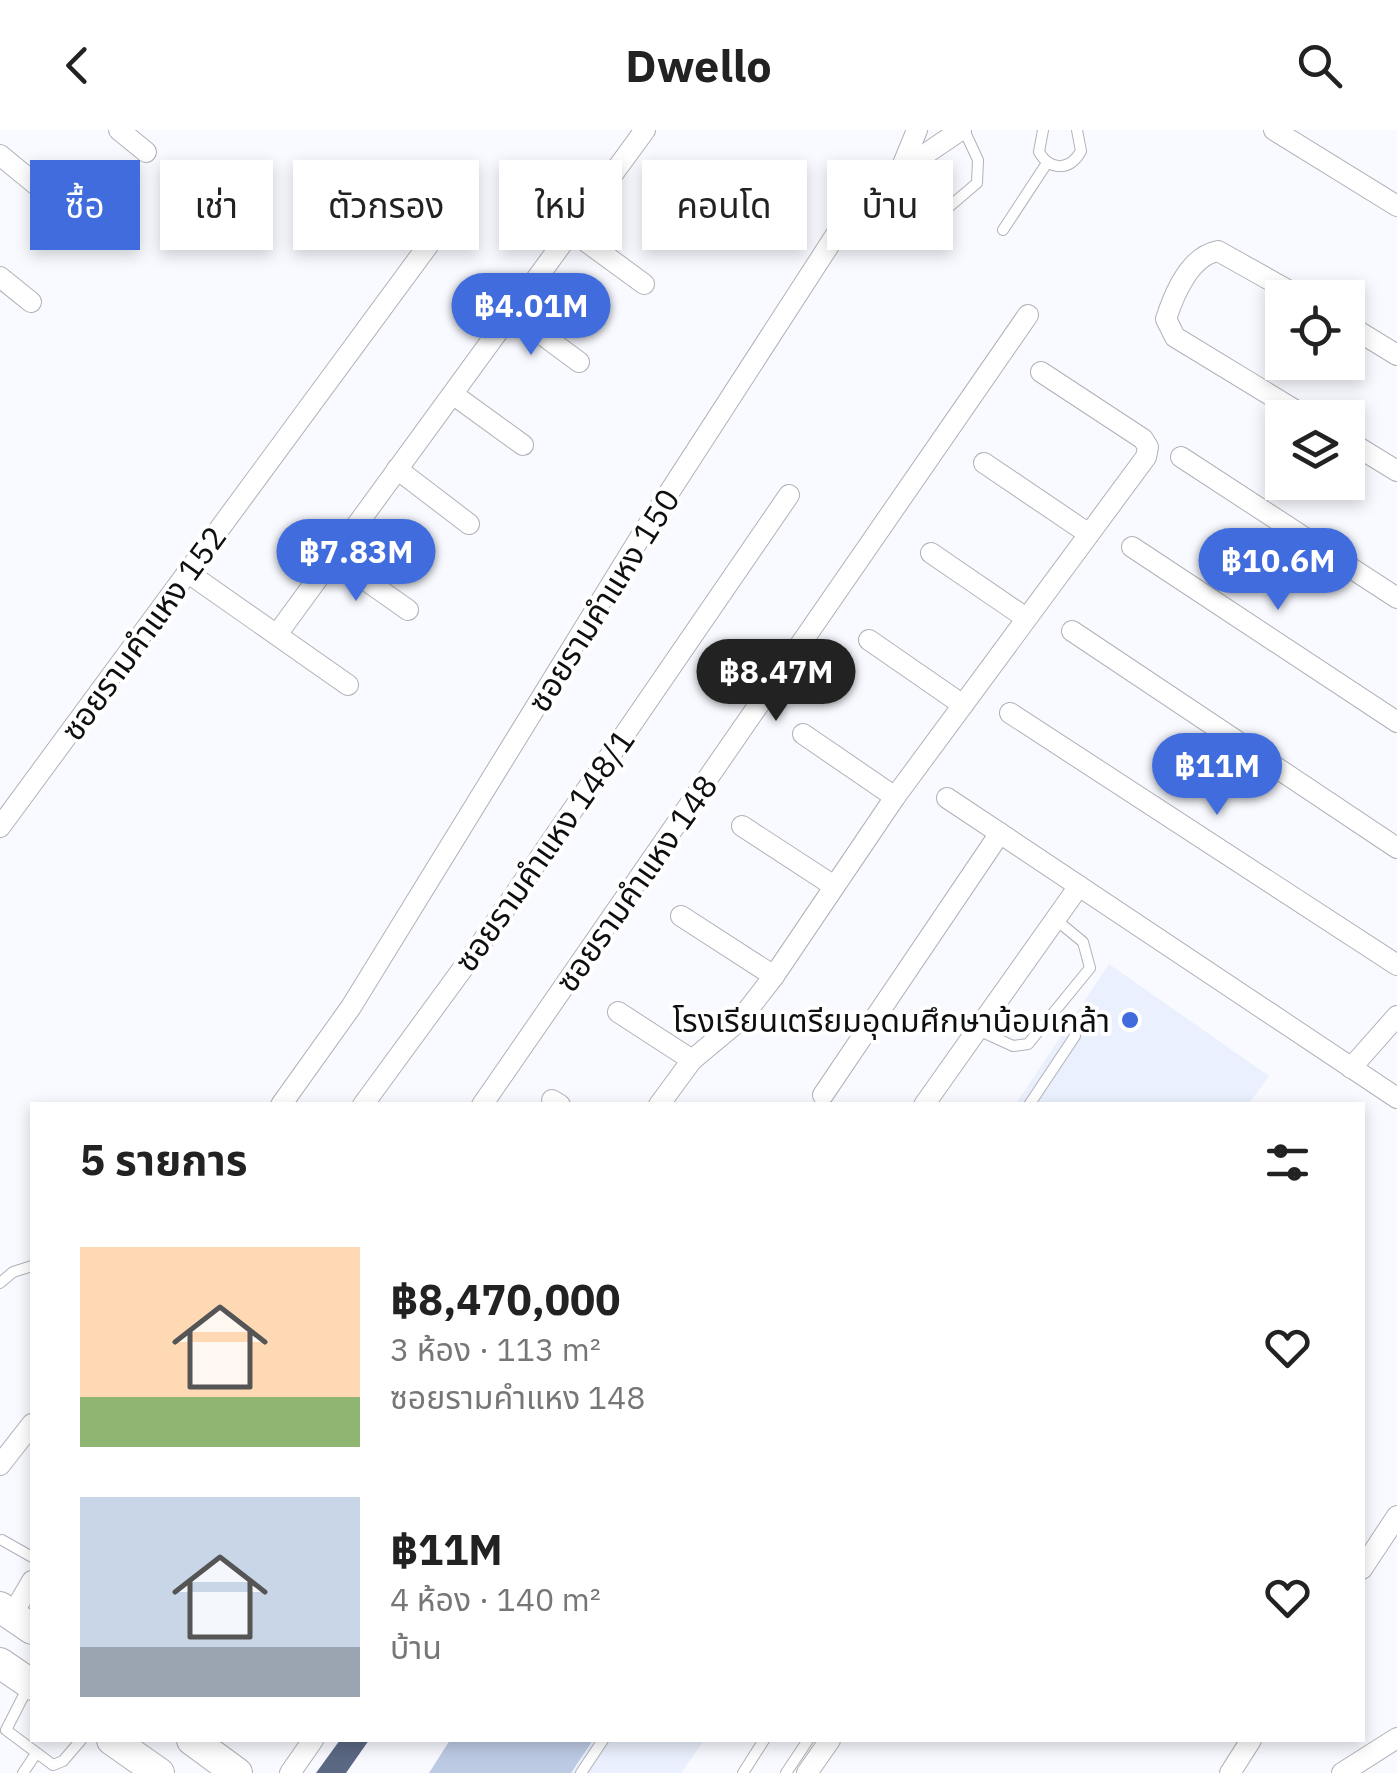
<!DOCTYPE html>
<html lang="th">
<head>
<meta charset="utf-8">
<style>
  :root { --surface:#fff; --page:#f6f6f6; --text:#222; --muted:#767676; --accent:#406cdd }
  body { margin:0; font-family:"IBM Plex Sans","Noto Sans Thai",sans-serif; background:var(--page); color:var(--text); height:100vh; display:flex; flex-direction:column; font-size:38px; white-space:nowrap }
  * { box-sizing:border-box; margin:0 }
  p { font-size:32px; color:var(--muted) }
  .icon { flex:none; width:55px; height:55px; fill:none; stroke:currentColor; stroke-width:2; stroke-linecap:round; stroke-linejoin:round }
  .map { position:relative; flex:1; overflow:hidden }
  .drawer { position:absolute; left:30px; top:972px; width:1335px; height:640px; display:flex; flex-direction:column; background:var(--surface); border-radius:0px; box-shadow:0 5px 15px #0003 }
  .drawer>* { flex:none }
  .banner { position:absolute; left:30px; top:30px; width:1338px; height:90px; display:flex; gap:20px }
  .controls { position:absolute; left:1265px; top:150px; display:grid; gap:20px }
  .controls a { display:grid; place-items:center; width:100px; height:100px; border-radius:0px; background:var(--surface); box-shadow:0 5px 15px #0003; font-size:50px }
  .price { position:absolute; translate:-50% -85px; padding:0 22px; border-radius:35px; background:var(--accent); color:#fff; font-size:32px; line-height:65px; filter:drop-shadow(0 2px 5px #0008) }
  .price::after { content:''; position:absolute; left:50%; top:60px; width:30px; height:22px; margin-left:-15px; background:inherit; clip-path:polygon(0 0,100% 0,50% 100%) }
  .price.current { background:#222; color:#fff }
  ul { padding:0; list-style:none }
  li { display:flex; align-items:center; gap:30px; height:250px; padding:0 50px }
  li span { display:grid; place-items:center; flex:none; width:280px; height:200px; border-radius:0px; color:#555 }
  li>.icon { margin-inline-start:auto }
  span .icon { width:120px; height:120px; fill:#fffc; stroke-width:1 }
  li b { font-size:42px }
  h2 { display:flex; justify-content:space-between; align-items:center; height:120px; padding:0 50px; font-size:42px }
  .tag { padding:0 35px; border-radius:0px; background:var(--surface); box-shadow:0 5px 15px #0003; font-size:35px; line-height:90px }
  .tag.current { background:var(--accent); color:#fff }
  header { display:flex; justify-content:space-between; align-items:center; height:130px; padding:0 50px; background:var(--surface); font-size:45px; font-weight:800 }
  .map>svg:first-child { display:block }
</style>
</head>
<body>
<header><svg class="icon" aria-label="back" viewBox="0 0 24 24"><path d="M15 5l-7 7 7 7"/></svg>Dwello<svg class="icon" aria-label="search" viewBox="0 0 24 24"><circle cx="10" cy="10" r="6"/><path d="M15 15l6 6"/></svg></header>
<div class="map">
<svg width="1397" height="1643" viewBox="0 0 1397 1643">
  <rect width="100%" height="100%" fill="#f8faff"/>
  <g fill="#eaf0fd">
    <polygon points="1109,834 1269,946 1248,975 1015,975"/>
    <polygon points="593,1610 704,1610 681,1643 571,1643"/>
  </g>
  <polygon fill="#bdcae4" points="450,1610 593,1610 571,1643 429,1643"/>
  <polygon fill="#5b6884" points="340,1610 369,1610 346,1643 316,1643"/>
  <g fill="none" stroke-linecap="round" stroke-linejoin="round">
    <defs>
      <g id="lane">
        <path d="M 1043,0 L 1039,22 C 1050,41 1070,41 1081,21 L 1077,0"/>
        <polyline points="943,82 977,53 978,30 964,0"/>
        <polyline points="1003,100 1047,33"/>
        <polyline points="978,900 1013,916 1028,914 1090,838 1083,812 1055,789"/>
        <polyline points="1029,975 1075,906"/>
        <polyline points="0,1153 13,1142 32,1136"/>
        <polyline points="2,1410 32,1427"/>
        <polyline points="27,1559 6,1600 53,1635 63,1631 81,1610"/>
        <polyline points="23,1643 35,1625"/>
        <polyline points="581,1643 603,1610"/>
        <polyline points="743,1643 764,1610"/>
        <polyline points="786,1643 808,1610"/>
      </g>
      <g id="street">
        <polyline points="119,0 146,22"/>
        <polyline points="1274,0 1397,76"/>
        <polyline points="0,25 84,94"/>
        <polyline points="901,39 917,0"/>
        <polyline points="573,102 644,154"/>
        <polyline points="0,147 31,172"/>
        <path d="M 1302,168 L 1218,121 C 1190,126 1174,164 1166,189 L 1175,207 L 1308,288"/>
        <polyline points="513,183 579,232"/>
        <polyline points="1348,195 1397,225"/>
        <polyline points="454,265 523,315"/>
        <polyline points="1348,311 1397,341"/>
        <polyline points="1181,327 1397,468"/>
        <polyline points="984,333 1089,404"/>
        <polyline points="397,339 469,394"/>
        <polyline points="1132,417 1397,592"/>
        <polyline points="931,423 1026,488"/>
        <polyline points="333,427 408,480"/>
        <polyline points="187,442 348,555"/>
        <polyline points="1072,501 1397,718"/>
        <polyline points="278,503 645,0"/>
        <polyline points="869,510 963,575"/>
        <polyline points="1010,583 1397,835"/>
        <polyline points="803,604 895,667"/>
        <polyline points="947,668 1397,968"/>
        <polyline points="742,696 834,756"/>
        <polyline points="0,697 463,68"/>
        <polyline points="681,786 774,846"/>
        <polyline points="618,882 692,930"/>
        <polyline points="1351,938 1397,886"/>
        <polyline points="823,965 1000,703"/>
        <polyline points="552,970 560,975"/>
        <polyline points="281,975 351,877 641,406 859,69 961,0"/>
        <polyline points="363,975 480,815 789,365"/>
        <polyline points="482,975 1028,185"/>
        <polyline points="659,975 692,930 740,890 774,846 895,667 1146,327 1148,317 1143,309 1041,242"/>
        <polyline points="924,975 1079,756"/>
        <polyline points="0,1335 32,1294"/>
        <polyline points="1362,1439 1397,1386"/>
        <polyline points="12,1485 32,1451"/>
        <polyline points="290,1643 313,1610"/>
        <polyline points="807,1643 830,1610"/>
        <polyline points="1230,1643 1251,1610"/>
        <polyline points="1342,1643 1397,1608"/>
      </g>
      <g id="primary">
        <polyline points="0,1477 32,1499"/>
        <polyline points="0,1533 32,1555"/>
        <polyline points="112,1610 159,1643"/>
        <polyline points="192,1610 237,1643"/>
      </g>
    </defs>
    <use href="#lane" stroke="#b0b2b7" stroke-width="12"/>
    <use href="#street" stroke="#b0b2b7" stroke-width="22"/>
    <use href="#primary" stroke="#b0b2b7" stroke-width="32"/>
    <use href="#lane" stroke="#fff" stroke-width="10"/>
    <use href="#street" stroke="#fff" stroke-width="20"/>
    <use href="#primary" stroke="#fff" stroke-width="30"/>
  </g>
  <circle fill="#406cdd" stroke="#fff" stroke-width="4" cx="1130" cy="890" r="10"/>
  <g text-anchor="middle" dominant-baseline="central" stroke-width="8" stroke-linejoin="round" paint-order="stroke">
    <g font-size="32" fill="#0e0f10" stroke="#fff">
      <text transform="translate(603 470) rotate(-58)">ซอยรามคำแหง 150</text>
      <text transform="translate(143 503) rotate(-54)">ซอยรามคำแหง 152</text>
      <text transform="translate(544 720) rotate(-55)">ซอยรามคำแหง 148/1</text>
      <text transform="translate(636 753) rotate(-55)">ซอยรามคำแหง 148</text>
    </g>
    <g font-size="32" fill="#0e0f10" stroke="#fff" text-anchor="end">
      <text x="1110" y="890">โรงเรียนเตรียมอุดมศึกษาน้อมเกล้า</text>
    </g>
  </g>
</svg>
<div class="controls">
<a><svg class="icon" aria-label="locate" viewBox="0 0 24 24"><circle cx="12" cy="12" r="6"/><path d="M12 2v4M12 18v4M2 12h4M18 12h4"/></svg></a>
<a><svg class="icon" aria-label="layers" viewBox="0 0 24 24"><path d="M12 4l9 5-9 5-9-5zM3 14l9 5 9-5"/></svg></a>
</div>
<b class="price" style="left:531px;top:228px">฿4.01M</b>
<b class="price" style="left:356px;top:474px">฿7.83M</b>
<b class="price" style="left:1278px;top:483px">฿10.6M</b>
<b class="price current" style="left:776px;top:594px">฿8.47M</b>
<b class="price" style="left:1217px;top:688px">฿11M</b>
<div class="banner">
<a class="tag current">ซื้อ</a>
<a class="tag">เช่า</a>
<a class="tag">ตัวกรอง</a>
<a class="tag">ใหม่</a>
<a class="tag">คอนโด</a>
<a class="tag">บ้าน</a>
</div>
<section class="drawer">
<h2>5 รายการ<svg class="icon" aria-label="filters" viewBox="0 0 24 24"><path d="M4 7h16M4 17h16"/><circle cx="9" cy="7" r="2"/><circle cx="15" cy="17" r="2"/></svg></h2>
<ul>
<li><span style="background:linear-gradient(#ffd9b3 75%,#8fb573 0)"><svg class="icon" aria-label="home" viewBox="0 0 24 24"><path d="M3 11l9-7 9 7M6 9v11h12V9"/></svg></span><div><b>฿8,470,000</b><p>3 ห้อง · 113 m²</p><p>ซอยรามคำแหง 148</p></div><svg class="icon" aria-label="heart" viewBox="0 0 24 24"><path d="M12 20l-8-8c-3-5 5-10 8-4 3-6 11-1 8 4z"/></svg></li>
<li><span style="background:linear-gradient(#c9d6e8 75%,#9aa5b1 0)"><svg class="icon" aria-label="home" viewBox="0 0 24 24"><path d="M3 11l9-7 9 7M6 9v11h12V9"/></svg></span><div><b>฿11M</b><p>4 ห้อง · 140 m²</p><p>บ้าน</p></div><svg class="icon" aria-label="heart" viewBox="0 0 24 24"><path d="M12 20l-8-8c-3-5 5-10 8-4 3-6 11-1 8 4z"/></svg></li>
</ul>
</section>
</div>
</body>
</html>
